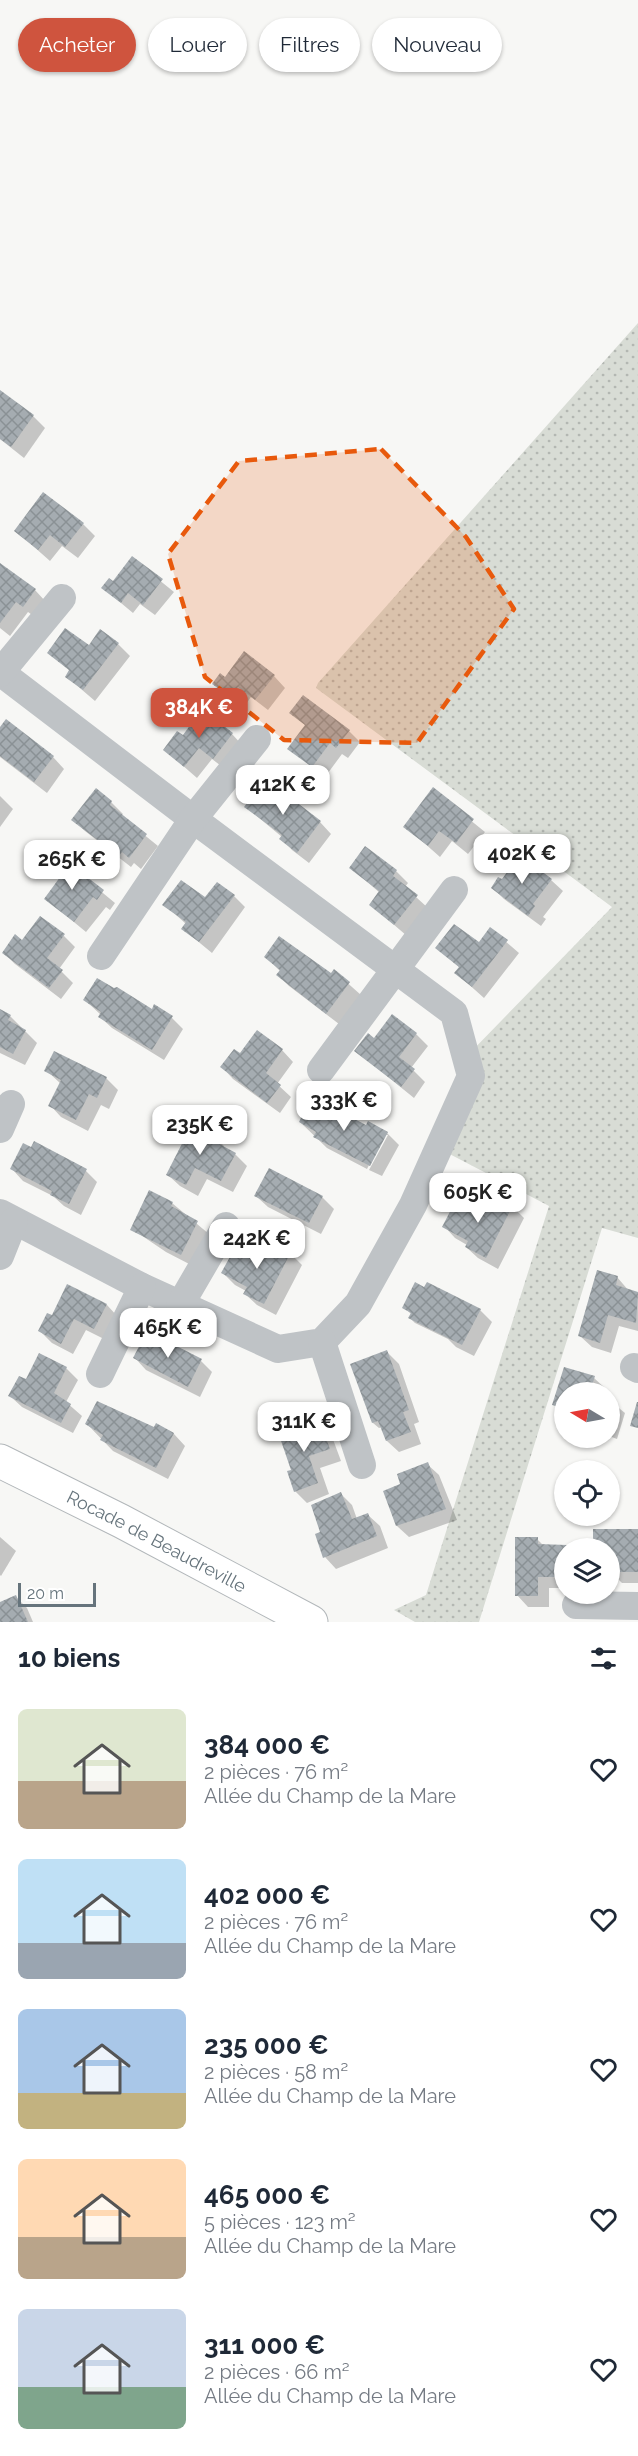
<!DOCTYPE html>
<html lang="fr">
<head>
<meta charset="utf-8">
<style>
  :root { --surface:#fff; --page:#f6f6f7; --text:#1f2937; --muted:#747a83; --accent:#cf543e }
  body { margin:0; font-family:Raleway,sans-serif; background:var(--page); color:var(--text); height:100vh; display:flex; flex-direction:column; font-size:22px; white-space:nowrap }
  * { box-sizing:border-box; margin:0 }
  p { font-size:20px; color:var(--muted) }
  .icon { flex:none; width:33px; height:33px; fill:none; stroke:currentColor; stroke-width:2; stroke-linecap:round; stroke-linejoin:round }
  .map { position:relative; height:1622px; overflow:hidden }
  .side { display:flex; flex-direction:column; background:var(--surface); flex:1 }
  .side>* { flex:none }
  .hud { position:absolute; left:18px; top:18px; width:603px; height:54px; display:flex; gap:12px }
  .needle { width:39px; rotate:280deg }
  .fabs { position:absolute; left:554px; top:1382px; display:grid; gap:12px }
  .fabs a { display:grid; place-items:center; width:66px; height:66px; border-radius:50%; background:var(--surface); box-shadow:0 2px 4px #0004; font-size:30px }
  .scale { position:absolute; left:18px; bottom:15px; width:78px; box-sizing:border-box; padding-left:6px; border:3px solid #66747c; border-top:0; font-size:16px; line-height:21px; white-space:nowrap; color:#66747c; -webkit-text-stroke:4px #fff; paint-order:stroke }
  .price { position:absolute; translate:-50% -51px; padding:0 14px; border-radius:12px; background:#fff; color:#222; font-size:20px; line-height:39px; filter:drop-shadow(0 2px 3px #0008) }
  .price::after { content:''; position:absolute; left:50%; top:36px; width:18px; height:14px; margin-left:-9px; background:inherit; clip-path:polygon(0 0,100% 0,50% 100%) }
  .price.selected { background:var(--accent); color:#fff }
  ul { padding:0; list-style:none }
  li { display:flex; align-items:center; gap:18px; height:150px; padding:0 18px }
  li span { display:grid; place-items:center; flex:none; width:168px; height:120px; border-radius:9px; color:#555 }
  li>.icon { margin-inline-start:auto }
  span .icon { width:72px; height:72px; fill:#fffc; stroke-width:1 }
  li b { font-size:26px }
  h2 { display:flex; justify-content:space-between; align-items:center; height:72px; padding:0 18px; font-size:26px }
  .tag { padding:0 21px; border-radius:27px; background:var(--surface); box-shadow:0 2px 4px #0004; font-size:21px; line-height:54px }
  .tag.selected { background:var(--accent); color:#fff }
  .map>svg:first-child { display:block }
</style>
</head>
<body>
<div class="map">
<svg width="638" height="1622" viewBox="0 0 638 1622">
  <defs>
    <pattern id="grass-dots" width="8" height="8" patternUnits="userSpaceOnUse" patternTransform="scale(1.5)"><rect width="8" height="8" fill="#d8dcd5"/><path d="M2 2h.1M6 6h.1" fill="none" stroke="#b3b7b2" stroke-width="1.8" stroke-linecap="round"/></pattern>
    <pattern id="building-cross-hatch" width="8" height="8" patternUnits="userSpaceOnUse" patternTransform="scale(1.5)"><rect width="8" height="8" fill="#a5acb1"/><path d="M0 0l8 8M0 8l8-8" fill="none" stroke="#8a9195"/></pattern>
  </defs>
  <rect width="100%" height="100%" fill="#f7f7f5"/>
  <polygon fill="url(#grass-dots)" points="638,323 638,1238 602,1228 479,1622 415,1622 394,1610 426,1595 549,1206 438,1148 466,1057 612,907 316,688 318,683"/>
  <g fill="#0003">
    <polygon points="0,392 33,416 45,428 24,458 0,439"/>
    <polygon points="44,495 83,524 95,536 78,558 62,546 50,561 16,531"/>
    <polygon points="132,558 174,592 155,615 140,604 133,613 103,588 113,583"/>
    <polygon points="0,564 35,590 46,602 35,617 28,612 10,636 0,628"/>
    <polygon points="118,644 130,656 95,701 67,677 70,671 49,653"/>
    <polygon points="274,676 285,688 268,710 251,697 243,708 214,683 225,679"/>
    <polygon points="291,713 349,731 360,742 348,758 342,754 325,777 289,748 306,726"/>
    <polygon points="0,730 53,757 64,769 47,793 0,757"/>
    <polygon points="232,734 243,746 225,769 212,759 197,778 165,750 183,737"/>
    <polygon points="433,790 485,832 468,854 452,841 440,857 405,826"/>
    <polygon points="0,796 13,809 0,827"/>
    <polygon points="111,802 123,814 121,816 158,846 141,869 134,863 131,867 85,831 73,820"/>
    <polygon points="246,807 320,822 331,834 309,863 292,850 281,838 282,837"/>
    <polygon points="366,848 396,871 408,883 405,887 428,908 407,936 371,905 380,893 351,868"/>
    <polygon points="63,860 115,903 110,910 106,907 86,932 46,899 64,874"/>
    <polygon points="551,880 563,891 543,917 546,919 541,926 504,899 493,888 502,881"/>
    <polygon points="234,896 245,907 212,953 183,929 186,924 164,904"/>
    <polygon points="491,929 519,953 484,998 456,973 460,968 437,948 479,944"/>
    <polygon points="64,936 75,947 59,969 73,983 61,999 15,964 4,953 22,942"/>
    <polygon points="266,957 331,975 334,971 361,995 339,1024 289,986 278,975 280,971"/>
    <polygon points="85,1000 152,1011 172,1018 183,1029 164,1060 112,1028 100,1017 101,1015"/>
    <polygon points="0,1011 10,1016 37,1043 25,1065 0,1053"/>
    <polygon points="416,1034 428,1046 411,1068 425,1082 414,1098 356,1051 375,1040"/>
    <polygon points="282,1050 293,1062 277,1084 291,1097 280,1113 233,1079 222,1067 240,1055"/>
    <polygon points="46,1070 106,1078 118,1090 109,1109 101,1105 88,1131 61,1117 50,1105 61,1084"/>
    <polygon points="300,1122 367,1127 387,1133 399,1145 382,1176 369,1170 388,1135 385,1135 367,1169 327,1148"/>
    <polygon points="212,1134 224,1146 223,1148 235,1154 247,1166 233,1192 207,1179 198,1196 180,1186 168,1175"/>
    <polygon points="32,1149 86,1171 97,1182 81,1215 64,1206 53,1196 23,1181 12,1169"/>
    <polygon points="270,1170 322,1197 334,1209 321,1234 268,1207 256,1196"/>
    <polygon points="172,1203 209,1234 193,1266 166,1252 132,1229"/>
    <polygon points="512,1206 524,1218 498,1269 478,1258 466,1247 467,1245 455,1238 444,1226"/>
    <polygon points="290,1253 302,1265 276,1315 257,1305 245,1294 246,1291 235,1285 223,1273"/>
    <polygon points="617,1277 629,1291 638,1293 638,1331 619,1326 611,1353 592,1347 580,1336"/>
    <polygon points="68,1286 107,1305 118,1317 106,1340 86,1330 73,1354 52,1343 40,1331 52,1317"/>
    <polygon points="404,1307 480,1310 492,1322 474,1356 456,1347 448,1339 415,1323 410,1318 412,1315"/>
    <polygon points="387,1352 399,1364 419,1422 414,1424 421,1444 399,1452 387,1441 382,1427 379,1428 373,1423 359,1383"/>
    <polygon points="135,1358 201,1361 212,1372 200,1397 146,1370"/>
    <polygon points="66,1368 78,1380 66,1402 82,1416 73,1433 22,1407 10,1396 26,1381"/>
    <polygon points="565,1368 594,1378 606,1389 605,1392 564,1392 564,1414 554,1404"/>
    <polygon points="609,1400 625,1413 617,1439 609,1436"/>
    <polygon points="319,1423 331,1434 341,1461 320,1468 329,1494 307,1503 295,1491 293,1471"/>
    <polygon points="87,1424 154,1429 157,1425 174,1434 185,1446 168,1479 113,1451"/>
    <polygon points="427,1464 439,1475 457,1520 409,1537 397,1526 402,1485"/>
    <polygon points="341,1494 352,1505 357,1519 368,1515 380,1526 388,1548 336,1569 325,1557 322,1533"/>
    <polygon points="638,1531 638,1583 622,1583 618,1579 609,1579 609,1548 595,1548"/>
    <polygon points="0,1537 16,1551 1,1576 0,1575"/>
    <polygon points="537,1539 544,1546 568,1548 564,1548 564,1588 549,1588 549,1607 528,1607 517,1595"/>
    <polygon points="16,1597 27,1608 33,1622 0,1622 0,1604"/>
  </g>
  <g fill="url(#building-cross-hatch)">
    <polygon points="0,390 34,415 11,447 0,439"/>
    <polygon points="43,492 84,523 65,547 50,535 38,550 14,531"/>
    <polygon points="132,556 163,579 143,605 128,593 121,603 101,588 109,578 113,581"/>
    <polygon points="0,563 36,589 23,607 16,602 0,623"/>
    <polygon points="65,628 89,645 100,629 119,643 83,690 65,677 69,670 47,653"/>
    <polygon points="244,651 275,675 255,700 238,687 230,697 212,684 220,673 225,677"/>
    <polygon points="303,695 350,730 336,748 330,743 312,767 287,749 305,725 289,713"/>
    <polygon points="202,709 233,733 213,759 199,748 184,767 163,750 177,731 183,735"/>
    <polygon points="6,719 54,756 34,782 0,756 0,727"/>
    <polygon points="262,783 270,789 274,785 321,821 297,853 279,839 282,835 244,807"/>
    <polygon points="433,787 474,819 456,843 439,831 428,846 403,827"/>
    <polygon points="96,788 112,801 110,805 147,834 129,858 122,852 119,856 71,820"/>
    <polygon points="365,846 397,870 393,876 418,895 394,925 369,905 379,891 349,868"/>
    <polygon points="520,855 552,879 533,904 535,906 528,916 491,888 498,877 502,879"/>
    <polygon points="62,858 104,890 97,900 93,897 74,922 44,899 63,873 55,867"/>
    <polygon points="181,880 205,897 217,882 235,895 199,942 181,929 186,922 162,905"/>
    <polygon points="40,916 65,934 47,958 63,970 49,988 2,953 15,934 22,940"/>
    <polygon points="454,924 479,942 490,927 508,940 472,987 454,973 459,967 435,948"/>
    <polygon points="279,936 331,973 334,969 350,982 326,1014 276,975 280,970 264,957"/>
    <polygon points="97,978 114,988 117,987 152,1009 154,1004 173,1016 152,1050 98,1017 101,1012 83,1000"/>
    <polygon points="0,1009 11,1015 8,1020 26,1030 13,1054 0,1047"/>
    <polygon points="392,1014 417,1033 399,1057 415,1069 401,1087 354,1051 368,1033 374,1038"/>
    <polygon points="257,1030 283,1049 266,1073 281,1085 267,1103 220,1067 234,1049 240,1053"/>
    <polygon points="54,1051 107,1077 97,1098 89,1094 76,1120 48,1106 61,1080 44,1071"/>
    <polygon points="310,1099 328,1108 330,1106 366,1125 368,1121 388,1132 370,1166 313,1137 316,1132 299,1122"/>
    <polygon points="193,1122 213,1133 210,1139 236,1153 221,1181 195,1168 186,1185 166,1175"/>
    <polygon points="34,1141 87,1169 69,1204 50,1195 52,1191 10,1169 23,1143 31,1147"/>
    <polygon points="269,1168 323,1196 309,1223 254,1196"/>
    <polygon points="149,1190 173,1202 171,1206 198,1221 181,1255 130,1230"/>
    <polygon points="492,1194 513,1205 486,1258 465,1247 468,1241 442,1227 456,1200 483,1212"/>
    <polygon points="270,1241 291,1252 264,1304 243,1294 247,1287 221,1273 236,1246 261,1260"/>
    <polygon points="597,1270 618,1276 616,1285 638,1292 636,1323 608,1315 600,1343 578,1336"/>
    <polygon points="415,1282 424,1287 427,1282 481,1309 462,1345 408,1318 411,1313 402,1308"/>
    <polygon points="67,1284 107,1304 94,1329 74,1319 61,1344 38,1331 47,1313 52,1315"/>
    <polygon points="147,1331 202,1359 188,1387 133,1358"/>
    <polygon points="387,1350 409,1410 403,1412 411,1432 386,1441 378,1421 372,1423 350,1364"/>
    <polygon points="39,1353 67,1367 54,1393 71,1404 61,1423 8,1396 19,1376 26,1379"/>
    <polygon points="564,1367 595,1376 590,1392 564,1392 564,1408 552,1405"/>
    <polygon points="97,1401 154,1427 156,1423 174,1433 156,1468 100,1440 103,1435 85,1424"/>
    <polygon points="637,1402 638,1402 638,1428 630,1426"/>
    <polygon points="320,1421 330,1449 309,1456 318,1483 294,1492 287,1471 291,1470 279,1435"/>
    <polygon points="428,1462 446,1509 396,1526 383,1491 400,1484 397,1474"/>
    <polygon points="341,1492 352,1519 368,1513 377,1536 323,1558 315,1534 320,1532 311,1505"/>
    <polygon points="593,1529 638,1529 638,1572 609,1572 609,1548 593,1548"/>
    <polygon points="515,1537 538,1537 538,1544 567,1545 567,1548 564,1548 564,1577 538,1577 538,1596 515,1596"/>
    <polygon points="16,1595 28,1622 0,1622 0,1602"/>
  </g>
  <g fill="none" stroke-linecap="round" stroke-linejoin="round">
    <defs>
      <g id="secondary">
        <path id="s1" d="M 0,1461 L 121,1521 L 311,1622"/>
      </g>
    </defs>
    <use href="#secondary" stroke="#b2b7ba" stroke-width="35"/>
    <g stroke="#bfc3c6" stroke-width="28">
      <polyline points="0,672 193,819 454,1013 471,1076 413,1205 358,1304 322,1342 278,1349 142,1287 0,1213"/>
      <polyline points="0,673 62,598"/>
      <polyline points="101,956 193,819 257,739"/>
      <polyline points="321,1070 454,890"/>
      <polyline points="0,1129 11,1104"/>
      <polyline points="0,1256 14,1221"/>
      <polyline points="180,1305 226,1226"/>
      <polyline points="322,1342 362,1465"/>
      <polyline points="634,1367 638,1369"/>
      <polyline points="100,1374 142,1287"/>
      <polyline points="576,1605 638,1606"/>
    </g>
    <use href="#secondary" stroke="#fff" stroke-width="33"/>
  </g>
  <path fill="#e8590c" fill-opacity="0.2" stroke="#e8590c" stroke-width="4.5" stroke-dasharray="12 8" stroke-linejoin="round" d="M 381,449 L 466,537 L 514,609 L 417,743 L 284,740 L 205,677 L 168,554 L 239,461 Z"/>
  <g text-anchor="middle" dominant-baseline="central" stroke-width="6" stroke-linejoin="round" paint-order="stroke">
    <g font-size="18" fill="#66747c" stroke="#fff">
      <text stroke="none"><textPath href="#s1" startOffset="176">Rocade de Beaudreville</textPath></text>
    </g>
  </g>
</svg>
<div class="fabs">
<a><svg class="needle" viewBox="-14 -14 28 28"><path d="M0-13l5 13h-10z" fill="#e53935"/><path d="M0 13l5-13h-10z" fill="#747a83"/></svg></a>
<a><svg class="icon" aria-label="locate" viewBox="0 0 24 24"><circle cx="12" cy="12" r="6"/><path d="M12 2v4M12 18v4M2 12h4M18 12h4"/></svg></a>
<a><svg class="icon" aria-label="layers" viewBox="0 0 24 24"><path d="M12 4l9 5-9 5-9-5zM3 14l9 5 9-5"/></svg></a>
</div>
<div class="scale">20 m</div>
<b class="price selected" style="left:199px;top:739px">384K €</b>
<b class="price" style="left:283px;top:816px">412K €</b>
<b class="price" style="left:522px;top:885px">402K €</b>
<b class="price" style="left:72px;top:891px">265K €</b>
<b class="price" style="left:344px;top:1132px">333K €</b>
<b class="price" style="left:200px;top:1156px">235K €</b>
<b class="price" style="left:478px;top:1224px">605K €</b>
<b class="price" style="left:257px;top:1270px">242K €</b>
<b class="price" style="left:168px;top:1359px">465K €</b>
<b class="price" style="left:304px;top:1453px">311K €</b>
<div class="hud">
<a class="tag selected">Acheter</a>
<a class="tag">Louer</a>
<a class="tag">Filtres</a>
<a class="tag">Nouveau</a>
</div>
</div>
<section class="side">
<h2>10 biens<svg class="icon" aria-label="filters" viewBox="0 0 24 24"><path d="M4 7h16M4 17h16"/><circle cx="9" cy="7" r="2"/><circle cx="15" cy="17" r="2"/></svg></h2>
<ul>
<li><span style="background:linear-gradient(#dfe7d0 60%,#b9a48a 0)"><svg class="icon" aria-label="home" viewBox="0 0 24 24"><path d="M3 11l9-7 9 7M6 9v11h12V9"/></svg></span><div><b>384 000 €</b><p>2 pièces · 76 m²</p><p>Allée du Champ de la Mare</p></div><svg class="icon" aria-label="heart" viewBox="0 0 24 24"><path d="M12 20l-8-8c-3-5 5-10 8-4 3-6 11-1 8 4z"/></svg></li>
<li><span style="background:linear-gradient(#bfe0f5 70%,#9aa5b1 0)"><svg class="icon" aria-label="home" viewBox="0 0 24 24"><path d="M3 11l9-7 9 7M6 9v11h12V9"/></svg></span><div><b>402 000 €</b><p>2 pièces · 76 m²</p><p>Allée du Champ de la Mare</p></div><svg class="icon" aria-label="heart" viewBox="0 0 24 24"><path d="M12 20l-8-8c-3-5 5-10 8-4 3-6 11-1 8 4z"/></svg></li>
<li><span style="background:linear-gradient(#a9c7e8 70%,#c2b280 0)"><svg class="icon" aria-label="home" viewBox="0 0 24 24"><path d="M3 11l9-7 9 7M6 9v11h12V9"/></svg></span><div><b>235 000 €</b><p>2 pièces · 58 m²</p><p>Allée du Champ de la Mare</p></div><svg class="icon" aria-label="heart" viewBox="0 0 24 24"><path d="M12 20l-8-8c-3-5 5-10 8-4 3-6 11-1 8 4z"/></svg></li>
<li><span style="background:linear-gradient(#ffd9b3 65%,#b9a48a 0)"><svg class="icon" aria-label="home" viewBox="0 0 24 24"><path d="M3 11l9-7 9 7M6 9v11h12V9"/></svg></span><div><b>465 000 €</b><p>5 pièces · 123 m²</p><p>Allée du Champ de la Mare</p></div><svg class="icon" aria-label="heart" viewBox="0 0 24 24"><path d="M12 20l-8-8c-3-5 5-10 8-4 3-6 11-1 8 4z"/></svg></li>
<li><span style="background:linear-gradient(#c9d6e8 65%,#7fa58c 0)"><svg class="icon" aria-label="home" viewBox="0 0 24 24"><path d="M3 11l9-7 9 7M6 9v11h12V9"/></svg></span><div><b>311 000 €</b><p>2 pièces · 66 m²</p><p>Allée du Champ de la Mare</p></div><svg class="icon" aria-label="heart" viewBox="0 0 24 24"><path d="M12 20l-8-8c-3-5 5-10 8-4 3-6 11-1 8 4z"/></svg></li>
</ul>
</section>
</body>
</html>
